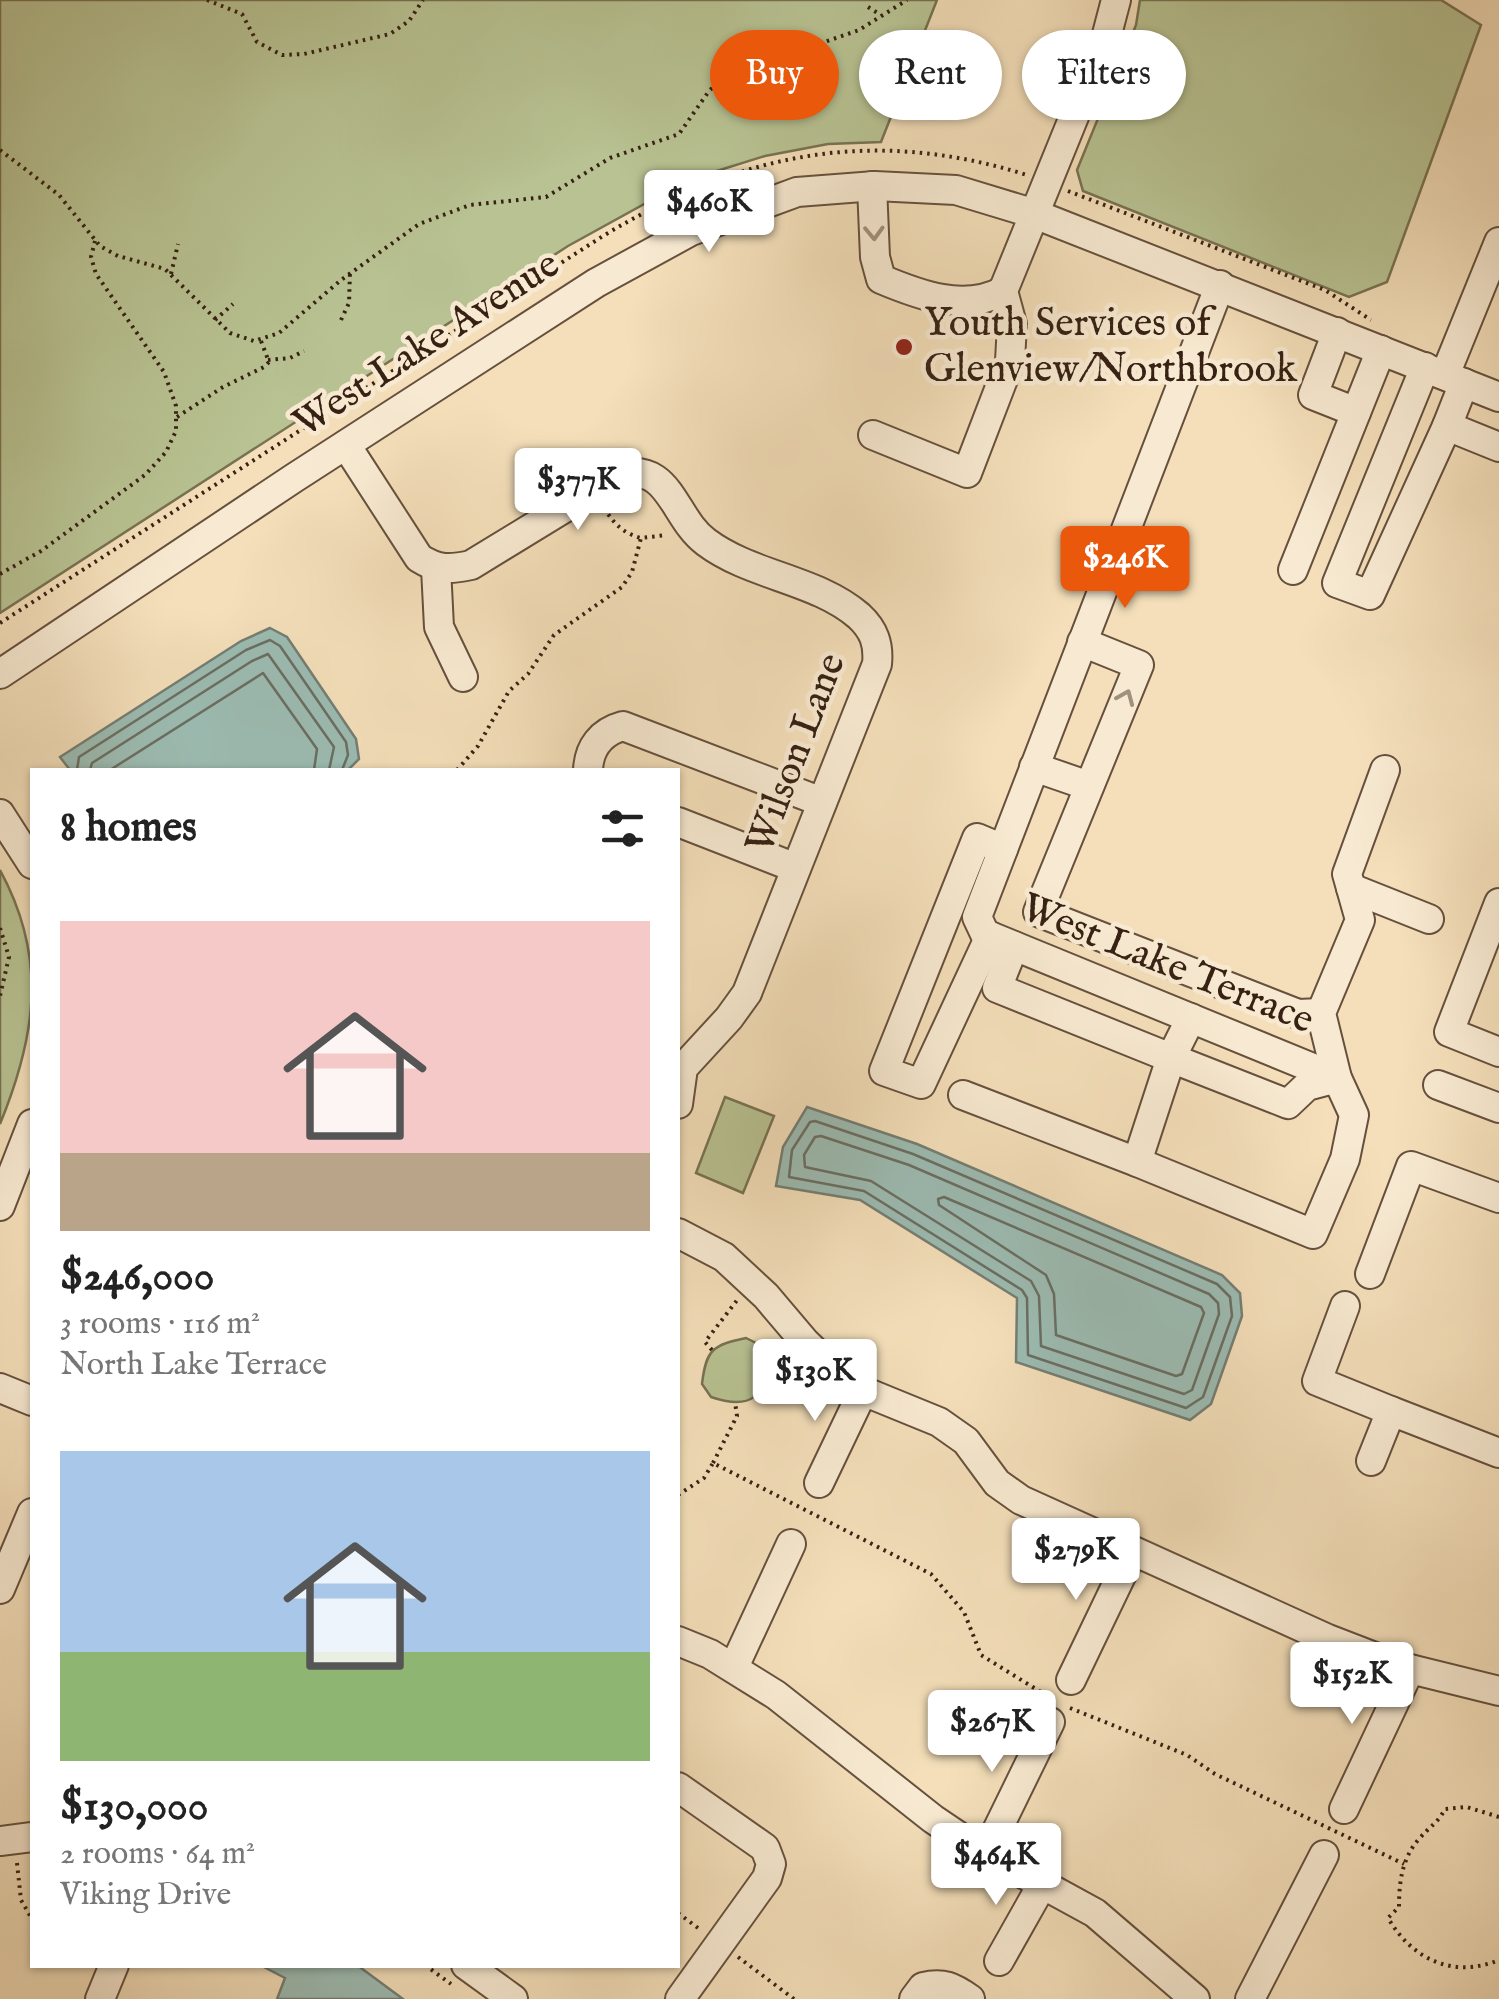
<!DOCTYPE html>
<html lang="en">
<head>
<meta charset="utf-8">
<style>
  :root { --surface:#fff; --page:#f6f6f6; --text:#222; --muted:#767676; --accent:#ea580c }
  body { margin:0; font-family:"IM FELL English",serif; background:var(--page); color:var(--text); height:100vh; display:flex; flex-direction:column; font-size:38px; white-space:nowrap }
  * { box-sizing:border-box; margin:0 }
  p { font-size:32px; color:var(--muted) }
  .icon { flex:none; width:55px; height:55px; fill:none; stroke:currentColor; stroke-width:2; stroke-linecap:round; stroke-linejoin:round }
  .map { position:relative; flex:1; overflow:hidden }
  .panel { position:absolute; left:30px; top:768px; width:650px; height:1200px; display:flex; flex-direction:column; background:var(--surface); border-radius:0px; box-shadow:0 2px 8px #0004 }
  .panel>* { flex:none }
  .guide { position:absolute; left:710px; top:30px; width:638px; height:90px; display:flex; gap:20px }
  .price { position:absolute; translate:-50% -85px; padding:0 22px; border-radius:10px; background:#fff; color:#222; font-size:32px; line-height:65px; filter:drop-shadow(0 2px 5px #0008) }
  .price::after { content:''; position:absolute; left:50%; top:60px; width:30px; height:22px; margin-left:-15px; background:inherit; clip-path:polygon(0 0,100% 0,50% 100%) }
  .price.selected { background:var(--accent); color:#fff }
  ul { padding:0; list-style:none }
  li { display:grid; align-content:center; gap:20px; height:530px; padding:0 30px }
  li span { display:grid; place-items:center; height:310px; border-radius:0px; color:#555 }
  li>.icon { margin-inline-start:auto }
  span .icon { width:180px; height:180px; fill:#fffc; stroke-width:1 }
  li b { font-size:42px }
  h2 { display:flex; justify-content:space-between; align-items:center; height:120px; padding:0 30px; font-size:42px }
  .tag { padding:0 35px; border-radius:45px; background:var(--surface); box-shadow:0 2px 8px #0004; font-size:35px; line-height:90px }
  .tag.selected { background:var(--accent); color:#fff }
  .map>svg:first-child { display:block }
</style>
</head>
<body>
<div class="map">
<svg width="1499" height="1999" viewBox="0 0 1499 1999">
  <rect width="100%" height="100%" fill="#f4dfba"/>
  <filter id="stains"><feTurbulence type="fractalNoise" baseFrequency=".002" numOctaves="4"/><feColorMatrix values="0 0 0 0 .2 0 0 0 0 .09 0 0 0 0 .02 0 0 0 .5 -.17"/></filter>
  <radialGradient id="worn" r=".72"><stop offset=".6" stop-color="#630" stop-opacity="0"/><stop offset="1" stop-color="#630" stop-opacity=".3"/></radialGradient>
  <g fill="#b8c292" stroke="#787252" stroke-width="2.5">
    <polygon points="0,0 937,0 881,142 828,144 765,156 688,180 568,246 0,613"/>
    <polygon points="1140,0 1441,0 1481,25 1387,282 1349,297 1083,191 1077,170 1136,25"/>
    <path d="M 0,870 C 48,958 36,1036 0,1124 Z"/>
    <polygon points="725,1097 774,1116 743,1193 696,1173"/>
    <path d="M 746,1338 L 758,1344 L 771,1357 C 765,1396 752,1411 711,1397 L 702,1384 C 706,1349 713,1345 746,1338 Z"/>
  </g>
  <g fill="#9cbcb3" stroke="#747e73" stroke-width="2.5">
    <polygon points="270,628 287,637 356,739 359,759 348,770 70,770 60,757 241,641"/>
    <polygon points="807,1107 917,1144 1222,1275 1240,1293 1242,1316 1211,1404 1190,1420 1016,1362 1017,1298 860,1200 776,1186 783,1147"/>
    <polygon points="260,1965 357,1965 403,1999 277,1999 285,1978"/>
  </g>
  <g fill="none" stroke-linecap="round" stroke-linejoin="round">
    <g stroke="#6a6e63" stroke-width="2.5">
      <polyline points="77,770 79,757 246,650 270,640 280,646 346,742 348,755 342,770"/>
      <polyline points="90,770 92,763 252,661 268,654 334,747 329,770"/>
      <polyline points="110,770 263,673 317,749 314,770"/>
      <polygon points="815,1121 913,1154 1217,1284 1230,1297 1232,1316 1203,1397 1186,1408 1028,1355 1027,1298 1022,1290 864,1191 789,1177 792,1150 810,1122"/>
      <polygon points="821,1136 909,1165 1209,1294 1218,1303 1219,1314 1192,1390 1184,1394 1041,1346 1039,1296 1031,1281 871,1181 805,1167 804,1155 815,1137"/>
      <polygon points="944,1197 1201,1307 1204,1313 1182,1374 1176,1376 1056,1335 1054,1294 1046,1275 939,1205 938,1199"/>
    </g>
    <defs>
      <g id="minor">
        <path d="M 872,186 L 875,257 L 881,279 C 919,295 964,312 1003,291"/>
        <polyline points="1220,285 977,917 985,934 1337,1078"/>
        <polyline points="1337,332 1313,395 1356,412"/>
        <polyline points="1425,367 1337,583 1370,595 1447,426"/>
        <polyline points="1445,375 1499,242"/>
        <polyline points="1464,383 1447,426 1499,447"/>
        <polyline points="873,435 967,473 1010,361 1012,324 1003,291 1106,38 1116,0"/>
        <path d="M 346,445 L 419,558 C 438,570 449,570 471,565 L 615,477 C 670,457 672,517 706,542 C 751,576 816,579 859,616 C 874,630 879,644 877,664 L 747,993 L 729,1018 L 683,1068 L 678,1104"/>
        <polyline points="436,568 439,627 463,677"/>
        <polyline points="1293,570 1381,350"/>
        <polyline points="1082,642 1139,665 1038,912 1298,1014 1321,1013"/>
        <polyline points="0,674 294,478 596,283 691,231 797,192 875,186 956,190 1032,213 1499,397"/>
        <polyline points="1034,767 1089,786"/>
        <path d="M 588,770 C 589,747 601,732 623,726 L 822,802"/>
        <polyline points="0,814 32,864"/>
        <polyline points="678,822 796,868"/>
        <polyline points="1351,888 1429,919"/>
        <polyline points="1499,903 1449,1032 1499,1052"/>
        <polyline points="990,936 921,1084 884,1071 977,838 1003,849"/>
        <polyline points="1014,946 997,988 1171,1058 1191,1018"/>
        <polyline points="1337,1078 1307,1086 1288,1104 1171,1058 1137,1162 1313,1234 1345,1159 1354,1115 1337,1078 1321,1013 1360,920 1347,874 1385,770"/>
        <polyline points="1438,1085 1499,1108"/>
        <polyline points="963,1095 1137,1162"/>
        <polyline points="0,1206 32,1124"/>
        <polyline points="678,1233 724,1257 766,1296 805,1342 837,1373 863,1391 939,1422 966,1441 997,1483 1021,1500 1328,1639 1398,1666 1499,1691"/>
        <polyline points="1370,1274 1411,1166 1499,1198"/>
        <polyline points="1345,1306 1317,1381 1391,1411"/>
        <polyline points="0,1388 32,1401"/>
        <polyline points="1371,1461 1391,1411 1499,1453"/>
        <polyline points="819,1483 863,1391"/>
        <polyline points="0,1589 32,1513"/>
        <polyline points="678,1641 710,1654 776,1695 933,1819 976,1848 1095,1913 1195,1999"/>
        <polyline points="734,1667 791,1544"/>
        <polyline points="1071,1680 1133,1551"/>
        <polyline points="678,1787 765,1848 771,1864 767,1878 680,1999"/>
        <polyline points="1344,1809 1410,1669"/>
        <polyline points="0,1841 32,1837"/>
        <polyline points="986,1853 1050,1722"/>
        <polyline points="999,1961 1043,1883"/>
        <polyline points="466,1965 513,1999"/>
        <polyline points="100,1999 114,1965"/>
        <path d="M 914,1999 L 923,1987 C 943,1982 953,1987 970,1999"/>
        <polyline points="1250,1999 1324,1855"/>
      </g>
    </defs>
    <use href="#minor" stroke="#66503d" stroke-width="32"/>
    <g stroke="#372113" stroke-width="4" stroke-dasharray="2.5 5" stroke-linecap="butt">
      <polyline points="207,0 242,14 257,42 282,55 304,54 390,34 409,21 423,0"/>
      <polyline points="868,7 881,15"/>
      <polyline points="801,32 810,48"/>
      <polyline points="0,150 59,195 100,246 118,256 165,269 230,333 254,341 279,333 341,280 419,224 470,205 546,197 610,158 679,134 709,91 724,77 859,30 907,0"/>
      <polyline points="1068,191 1325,290 1371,320"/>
      <polyline points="171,274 178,244"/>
      <polyline points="215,320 233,304"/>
      <polyline points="341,320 349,303 350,273"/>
      <polyline points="268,360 290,358 304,351"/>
      <polyline points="177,417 223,387 264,367 269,362 261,341"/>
      <path d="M 604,508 C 614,524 623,533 641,538"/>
      <polyline points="0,574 41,551 145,475 166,452 176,431 176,406 164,372 96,274 91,257 95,241"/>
      <path d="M 0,623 L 603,236 C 741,153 871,126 1027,175"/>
      <polyline points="457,770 478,746 509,691 528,674 554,635 622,587 632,572 641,538 667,535"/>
      <polyline points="0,928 9,957 0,996"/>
      <polyline points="712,1350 705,1342 738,1299"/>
      <polyline points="713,1463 737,1416 735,1402"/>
      <polyline points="678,1495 704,1478 713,1463 931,1574 964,1612 981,1655 1052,1699"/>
      <polyline points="1070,1708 1187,1755 1215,1774 1404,1864"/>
      <path d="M 1499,1817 L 1467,1807 L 1445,1809 C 1438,1823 1429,1827 1419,1839 C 1402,1858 1399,1882 1399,1907 L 1388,1918 C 1412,1959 1453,1979 1499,1960"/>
      <polyline points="17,1863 21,1900 32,1919"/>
      <polyline points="678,1913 702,1931"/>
      <polyline points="738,1957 794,1999"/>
      <polyline points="425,1965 451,1984"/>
    </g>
    <use href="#minor" stroke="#f8ead2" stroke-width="28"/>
  </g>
  <defs><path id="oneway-chevron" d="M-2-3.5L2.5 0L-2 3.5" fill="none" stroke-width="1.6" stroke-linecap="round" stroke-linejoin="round" transform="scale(2.5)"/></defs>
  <g stroke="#a1907c">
    <use href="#oneway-chevron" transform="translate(874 233) rotate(88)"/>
    <use href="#oneway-chevron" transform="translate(1126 697) rotate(-67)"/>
  </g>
  <circle fill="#8f2418" stroke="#f8ead2" stroke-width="4" cx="904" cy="347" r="10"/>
  <g text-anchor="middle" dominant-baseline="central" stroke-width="9" stroke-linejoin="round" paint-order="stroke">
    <g font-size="40" fill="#372113" stroke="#f8ead2" text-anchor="start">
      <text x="924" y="324">Youth Services of<tspan x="924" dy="46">Glenview/Northbrook</tspan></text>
    </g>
    <g font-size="40" fill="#372113" stroke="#f8ead2">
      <text transform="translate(427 345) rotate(-33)">West Lake Avenue</text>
      <text transform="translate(797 754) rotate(-69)">Wilson Lane</text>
      <text transform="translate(1167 965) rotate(22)">West Lake Terrace</text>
    </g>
  </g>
  <rect width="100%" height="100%" filter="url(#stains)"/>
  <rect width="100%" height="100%" fill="url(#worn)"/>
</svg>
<b class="price" style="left:709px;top:255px">$460K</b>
<b class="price" style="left:578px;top:533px">$377K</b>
<b class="price selected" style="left:1125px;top:611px">$246K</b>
<b class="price" style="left:815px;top:1424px">$130K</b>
<b class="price" style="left:1076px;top:1603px">$279K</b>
<b class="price" style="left:1352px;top:1727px">$152K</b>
<b class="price" style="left:992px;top:1775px">$267K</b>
<b class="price" style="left:996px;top:1908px">$464K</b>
<div class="guide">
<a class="tag selected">Buy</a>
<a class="tag">Rent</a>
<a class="tag">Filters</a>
</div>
<section class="panel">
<h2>8 homes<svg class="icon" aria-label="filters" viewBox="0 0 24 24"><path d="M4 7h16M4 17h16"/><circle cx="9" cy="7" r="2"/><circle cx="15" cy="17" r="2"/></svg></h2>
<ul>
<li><span style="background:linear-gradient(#f6c9c9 75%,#b9a48a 0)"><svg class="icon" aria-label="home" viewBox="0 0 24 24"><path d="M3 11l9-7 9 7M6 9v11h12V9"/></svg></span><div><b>$246,000</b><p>3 rooms · 116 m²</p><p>North Lake Terrace</p></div></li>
<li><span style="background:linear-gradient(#a9c7e8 65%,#8fb573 0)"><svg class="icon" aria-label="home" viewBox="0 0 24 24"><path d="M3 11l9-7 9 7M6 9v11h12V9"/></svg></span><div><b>$130,000</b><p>2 rooms · 64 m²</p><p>Viking Drive</p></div></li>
</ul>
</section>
</div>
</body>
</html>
